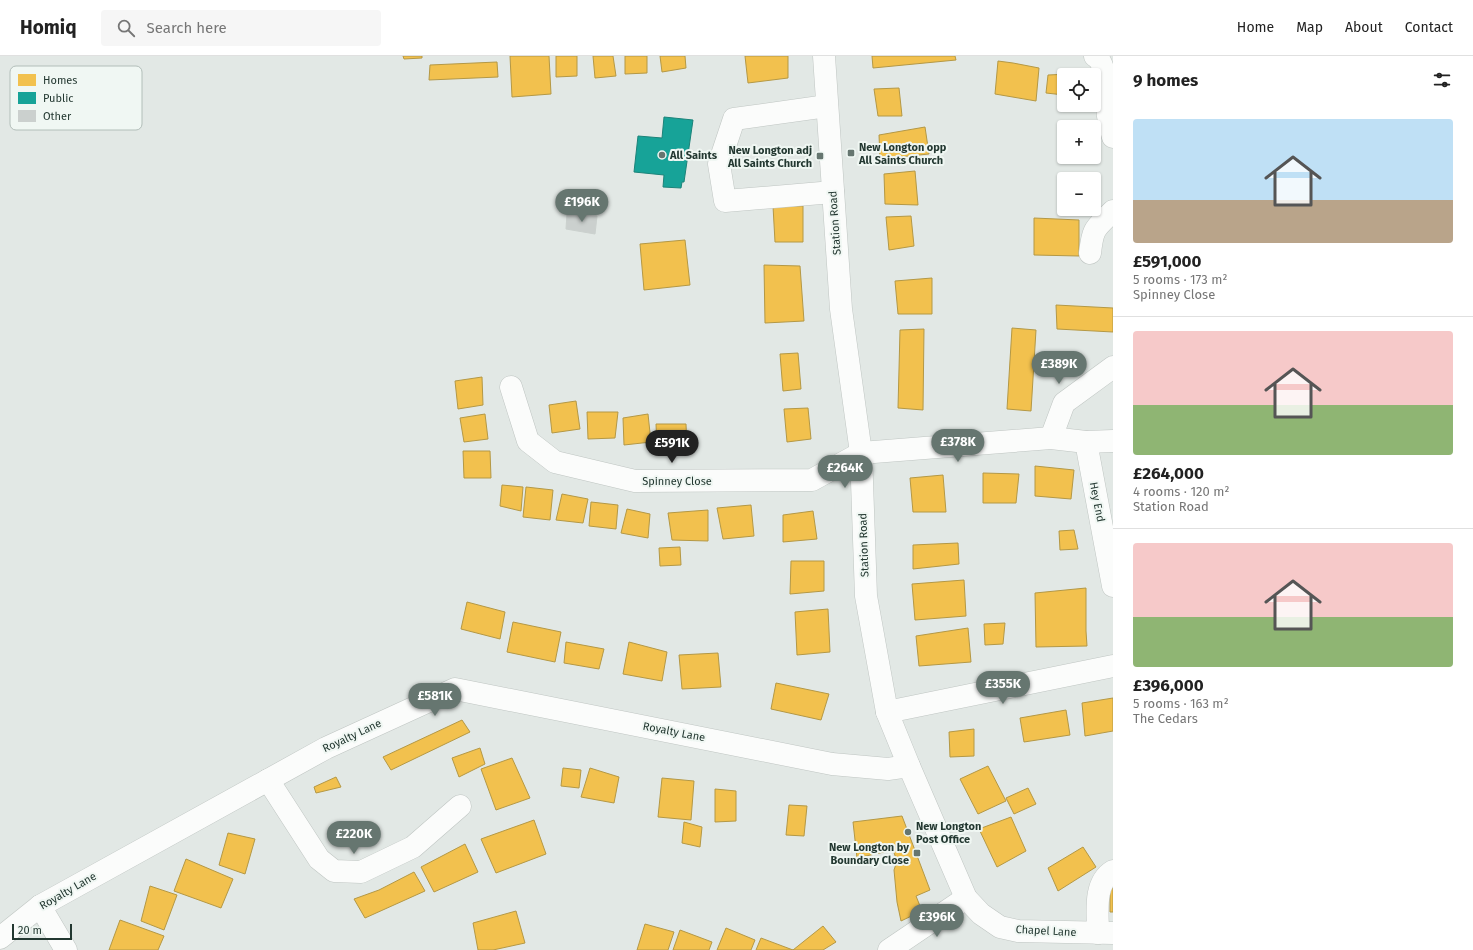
<!DOCTYPE html>
<html lang="en">
<head>
<meta charset="utf-8">
<style>
  :root { --surface:#fff; --page:#f6f6f6; --text:#222; --muted:#767676; --line:#e0e0e0; --accent:#667670 }
  body { margin:0; font-family:"Fira Sans",sans-serif; background:var(--page); color:var(--text); height:100vh; display:flex; flex-direction:column; font-size:15px; white-space:nowrap }
  * { box-sizing:border-box; margin:0 }
  p { font-size:13px; color:var(--muted) }
  .icon { flex:none; width:22px; height:22px; fill:none; stroke:currentColor; stroke-width:2; stroke-linecap:round; stroke-linejoin:round }
  .map { position:relative; flex:1; overflow:hidden }
  .drawer { display:flex; flex-direction:column; background:var(--surface); width:360px }
  .drawer>* { flex:none }
  .tools { position:absolute; left:1057px; top:12px; display:grid; gap:8px }
  .tools a { display:grid; place-items:center; width:44px; height:44px; border-radius:4px; background:var(--surface); box-shadow:0 1px 3px #0004; font-size:20px }
  .scale { position:absolute; left:12px; bottom:10px; width:60px; box-sizing:border-box; padding-left:4px; border:2px solid #233831; border-top:0; font-size:11px; line-height:14px; white-space:nowrap; color:#233831; -webkit-text-stroke:3px #f0f7f3; paint-order:stroke }
  .price { position:absolute; translate:-50% -34px; padding:0 9px; border-radius:14px; background:var(--accent); color:#fff; font-size:13px; line-height:26px; filter:drop-shadow(0 1px 2px #0008) }
  .price::after { content:''; position:absolute; left:50%; top:24px; width:12px; height:9px; margin-left:-6px; background:inherit; clip-path:polygon(0 0,100% 0,50% 100%) }
  .price.selected { background:#222; color:#fff }
  ul { padding:0; list-style:none }
  li { display:grid; align-content:center; gap:8px; height:212px; padding:0 20px }
  li+li { border-top:1px solid var(--line) }
  li span { display:grid; place-items:center; height:124px; border-radius:4px; color:#555 }
  li>.icon { margin-inline-start:auto }
  span .icon { width:72px; height:72px; fill:#fffc; stroke-width:1 }
  li b { font-size:17px }
  h2 { display:flex; justify-content:space-between; align-items:center; height:48px; padding:0 20px; font-size:17px }
  header { display:flex; align-items:center; gap:24px; box-sizing:border-box; height:56px; padding:0 20px; background:var(--surface); border-bottom:1px solid var(--line) }
  header strong { font-size:19px }
  nav { display:flex; gap:22px; margin-inline-start:auto; font-size:14px }
  .search { width:280px; height:36px; background:var(--page); display:flex; align-items:center; gap:10px; box-sizing:border-box; padding:0 14px; border-radius:4px; color:var(--muted); font-size:15px }
  main { display:flex; flex:1; min-height:0 }
  .map>svg:first-child { display:block }
</style>
</head>
<body>
<header>
<strong>Homiq</strong>
<div class="search"><svg class="icon" aria-label="search" viewBox="0 0 24 24"><circle cx="10" cy="10" r="6"/><path d="M15 15l6 6"/></svg>Search here</div>
<nav><a>Home</a><a>Map</a><a>About</a><a>Contact</a></nav>
</header>
<main>
<div class="map">
<svg width="1113" height="894" viewBox="0 0 1113 894">
  <rect width="100%" height="100%" fill="#e2e8e5"/>
  <g fill="#f2c14e" stroke="#b49845">
    <polygon points="403,0 422,0 422,2 404,3"/>
    <polygon points="510,0 549,0 551,38 512,41"/>
    <polygon points="556,0 577,0 577,20 556,21"/>
    <polygon points="593,0 613,0 616,20 595,22"/>
    <polygon points="625,0 647,0 647,17 625,18"/>
    <polygon points="660,0 685,0 686,12 662,16"/>
    <polygon points="745,0 788,0 788,22 748,27"/>
    <polygon points="872,0 955,0 956,4 873,12"/>
    <polygon points="998,5 1013,7 1039,12 1036,45 995,38"/>
    <polygon points="497,6 498,21 429,24 430,9"/>
    <polygon points="1069,18 1069,19 1064,19 1064,39 1046,37 1048,19"/>
    <polygon points="899,32 902,60 878,60 874,33"/>
    <polygon points="925,71 929,98 880,103 879,79"/>
    <polygon points="915,115 918,149 885,148 884,118"/>
    <polygon points="773,150 803,150 803,186 775,186"/>
    <polygon points="911,160 914,190 889,194 886,161"/>
    <polygon points="1034,162 1079,164 1079,200 1034,199"/>
    <polygon points="685,184 690,229 644,234 640,188"/>
    <polygon points="764,209 800,210 804,265 765,267"/>
    <polygon points="932,222 932,258 898,258 895,225"/>
    <polygon points="1056,249 1113,252 1113,276 1057,273"/>
    <polygon points="1012,272 1036,274 1031,355 1007,353"/>
    <polygon points="924,273 923,354 898,352 900,274"/>
    <polygon points="798,297 801,333 783,335 780,298"/>
    <polygon points="482,321 483,349 458,353 455,325"/>
    <polygon points="576,345 580,373 552,377 549,349"/>
    <polygon points="808,352 811,383 787,386 784,353"/>
    <polygon points="587,356 618,356 615,382 588,383"/>
    <polygon points="485,358 488,383 464,386 460,362"/>
    <polygon points="648,358 651,386 624,389 623,362"/>
    <polygon points="656,368 686,368 687,392 657,392"/>
    <polygon points="463,395 490,395 491,422 464,422"/>
    <polygon points="1035,410 1074,414 1071,443 1035,440"/>
    <polygon points="983,417 1019,418 1016,447 983,447"/>
    <polygon points="943,419 946,456 913,456 910,422"/>
    <polygon points="502,429 523,431 521,455 500,450"/>
    <polygon points="526,431 553,434 550,464 523,461"/>
    <polygon points="562,438 588,443 583,467 556,464"/>
    <polygon points="591,446 618,449 616,473 589,470"/>
    <polygon points="751,449 754,480 723,483 717,452"/>
    <polygon points="627,453 650,458 648,482 621,477"/>
    <polygon points="708,454 708,485 672,484 668,457"/>
    <polygon points="813,455 817,483 783,486 783,459"/>
    <polygon points="1074,474 1078,493 1060,494 1059,475"/>
    <polygon points="958,487 959,508 913,513 913,489"/>
    <polygon points="680,491 681,509 660,510 659,492"/>
    <polygon points="791,505 824,505 824,535 790,538"/>
    <polygon points="964,524 966,560 915,564 912,528"/>
    <polygon points="1086,532 1086,575 1087,590 1036,591 1035,537"/>
    <polygon points="467,546 505,556 500,583 461,573"/>
    <polygon points="828,553 830,596 797,599 795,556"/>
    <polygon points="513,566 561,576 555,606 507,596"/>
    <polygon points="1005,567 1003,588 985,589 984,568"/>
    <polygon points="968,572 971,606 919,610 916,580"/>
    <polygon points="566,586 604,593 599,613 564,607"/>
    <polygon points="629,586 667,596 662,625 623,618"/>
    <polygon points="718,597 721,631 682,633 679,599"/>
    <polygon points="776,627 829,638 821,664 771,653"/>
    <polygon points="1113,642 1113,675 1085,680 1082,647"/>
    <polygon points="1066,654 1070,679 1024,686 1020,662"/>
    <polygon points="462,664 470,676 391,714 383,701"/>
    <polygon points="974,673 974,700 950,701 949,676"/>
    <polygon points="480,692 485,708 459,721 452,702"/>
    <polygon points="512,702 530,742 496,754 481,713"/>
    <polygon points="988,710 1006,745 978,758 960,723"/>
    <polygon points="563,712 581,714 579,732 561,730"/>
    <polygon points="590,712 619,721 614,747 581,741"/>
    <polygon points="336,721 341,731 316,737 314,731"/>
    <polygon points="662,722 694,725 691,764 658,761"/>
    <polygon points="1028,732 1036,748 1014,758 1006,742"/>
    <polygon points="715,733 736,735 736,765 715,766"/>
    <polygon points="789,749 807,750 804,780 786,779"/>
    <polygon points="902,760 930,834 916,840 922,855 901,865 897,846 894,814 897,805 893,794 857,802 853,766"/>
    <polygon points="1011,761 1026,795 997,811 979,773"/>
    <polygon points="534,764 546,798 496,817 481,783"/>
    <polygon points="684,766 702,771 700,791 682,787"/>
    <polygon points="228,777 255,783 245,818 219,809"/>
    <polygon points="465,788 478,816 434,836 421,811"/>
    <polygon points="1083,791 1096,811 1058,835 1048,812"/>
    <polygon points="186,803 233,823 221,852 174,835"/>
    <polygon points="414,816 425,835 365,862 354,843 379,834"/>
    <polygon points="150,830 177,839 164,874 141,865"/>
    <polygon points="1113,832 1113,856 1110,856 1110,833"/>
    <polygon points="516,855 525,887 493,894 478,894 473,867"/>
    <polygon points="120,864 164,880 158,894 109,894"/>
    <polygon points="645,868 674,876 668,894 637,894"/>
    <polygon points="823,870 836,886 823,894 756,894 761,882 793,894"/>
    <polygon points="726,872 755,884 751,894 717,894"/>
    <polygon points="680,874 712,886 709,894 673,894"/>
  </g>
  <polygon fill="#17a398" stroke="#1b8379" points="664,61 693,64 684,126 682,126 681,132 663,131 664,119 634,116 638,80 662,82"/>
  <polygon fill="#cbd0ce" stroke="#cbd1ce" points="567,158 597,160 595,178 566,173"/>
  <g fill="none" stroke-linecap="round" stroke-linejoin="round">
    <defs>
      <g id="minor">
        <polyline points="824,0 841,253 861,397 866,540 887,656 909,710 966,842 981,858 1000,871 1018,875 1113,877"/>
        <path d="M 1095,0 C 1108,7 1106,46 1108,60 C 1109,67 1111,74 1113,81"/>
        <polyline points="827,50 734,63 719,108 725,145 833,136"/>
        <path d="M 1090,197 C 1093,171 1095,173 1113,155"/>
        <polyline points="511,331 528,385 555,406 635,425 812,424 861,397 1051,382 1086,386 1113,385"/>
        <polyline points="1051,382 1064,347 1113,311"/>
        <polyline points="1086,386 1113,530"/>
        <polyline points="887,656 1113,610"/>
        <polyline points="268,724 319,803 334,815 361,816 413,791 460,750"/>
        <polyline points="40,850 66,894"/>
        <path d="M 1098,877 C 1098,857 1093,827 1113,815"/>
        <polyline points="0,882 40,850 326,692 455,633 832,708 888,713 909,710"/>
        <polyline points="889,894 966,842"/>
      </g>
    </defs>
    <use href="#minor" stroke="#bfc5c2" stroke-width="23"/>
    <use href="#minor" stroke="#fbfcfb" stroke-width="22"/>
  </g>
  <g fill="#667670" stroke="#f0f7f3" stroke-width="1.5">
    <rect x="847" y="93" width="8" height="8" rx="2"/>
    <circle cx="662" cy="99" r="4"/>
    <rect x="816" y="96" width="8" height="8" rx="2"/>
    <circle cx="908" cy="776" r="4"/>
    <rect x="913" y="793" width="8" height="8" rx="2"/>
  </g>
  <g text-anchor="middle" dominant-baseline="central" stroke-width="4" stroke-linejoin="round" paint-order="stroke">
    <g font-size="11" font-weight="bold" fill="#233831" stroke="#f0f7f3" text-anchor="start">
      <text x="859" y="91">New Longton opp<tspan x="859" dy="13">All Saints Church</tspan></text>
      <text x="812" y="94" text-anchor="end">New Longton adj<tspan x="812" dy="13">All Saints Church</tspan></text>
      <text x="670" y="99">All Saints</text>
      <text x="916" y="770">New Longton<tspan x="916" dy="13">Post Office</tspan></text>
      <text x="909" y="791" text-anchor="end">New Longton by<tspan x="909" dy="13">Boundary Close</tspan></text>
    </g>
    <g font-size="11" fill="#233831" stroke="#f0f7f3">
      <text transform="translate(835 167) rotate(-94)">Station Road</text>
      <text x="677" y="425">Spinney Close</text>
      <text transform="translate(1097 446) rotate(79)">Hey End</text>
      <text transform="translate(864 489) rotate(-92)">Station Road</text>
      <text transform="translate(674 676) rotate(11)">Royalty Lane</text>
      <text transform="translate(352 680) rotate(-25)">Royalty Lane</text>
      <text transform="translate(68 835) rotate(-30)">Royalty Lane</text>
      <text transform="translate(1046 875) rotate(3)">Chapel Lane</text>
    </g>
  </g>
  <rect x="10" y="10" width="132" height="64" rx="6" fill="#f0f7f3" stroke="#b2beb9" stroke-width="1"/>
  <rect x="18" y="18" width="18" height="12" fill="#f2c14e"/>
  <rect x="18" y="36" width="18" height="12" fill="#17a398"/>
  <rect x="18" y="54" width="18" height="12" fill="#cbd0ce"/>
  <g font-size="11" fill="#233831">
    <text x="43" y="28">Homes</text>
    <text x="43" y="46">Public</text>
    <text x="43" y="64">Other</text>
  </g>
</svg>
<div class="tools">
<a><svg class="icon" aria-label="locate" viewBox="0 0 24 24"><circle cx="12" cy="12" r="6"/><path d="M12 2v4M12 18v4M2 12h4M18 12h4"/></svg></a>
<a>+</a>
<a>−</a>
</div>
<div class="scale">20 m</div>
<b class="price" style="left:582px;top:167px">£196K</b>
<b class="price" style="left:1059px;top:329px">£389K</b>
<b class="price" style="left:958px;top:407px">£378K</b>
<b class="price selected" style="left:672px;top:408px">£591K</b>
<b class="price" style="left:845px;top:433px">£264K</b>
<b class="price" style="left:1003px;top:649px">£355K</b>
<b class="price" style="left:435px;top:661px">£581K</b>
<b class="price" style="left:354px;top:799px">£220K</b>
<b class="price" style="left:937px;top:882px">£396K</b>
</div>
<section class="drawer">
<h2>9 homes<svg class="icon" aria-label="filters" viewBox="0 0 24 24"><path d="M4 7h16M4 17h16"/><circle cx="9" cy="7" r="2"/><circle cx="15" cy="17" r="2"/></svg></h2>
<ul>
<li><span style="background:linear-gradient(#bfe0f5 65%,#b9a48a 0)"><svg class="icon" aria-label="home" viewBox="0 0 24 24"><path d="M3 11l9-7 9 7M6 9v11h12V9"/></svg></span><div><b>£591,000</b><p>5 rooms · 173 m²</p><p>Spinney Close</p></div></li>
<li><span style="background:linear-gradient(#f6c9c9 60%,#8fb573 0)"><svg class="icon" aria-label="home" viewBox="0 0 24 24"><path d="M3 11l9-7 9 7M6 9v11h12V9"/></svg></span><div><b>£264,000</b><p>4 rooms · 120 m²</p><p>Station Road</p></div></li>
<li><span style="background:linear-gradient(#f6c9c9 60%,#8fb573 0)"><svg class="icon" aria-label="home" viewBox="0 0 24 24"><path d="M3 11l9-7 9 7M6 9v11h12V9"/></svg></span><div><b>£396,000</b><p>5 rooms · 163 m²</p><p>The Cedars</p></div></li>
</ul>
</section>
</main>
</body>
</html>
